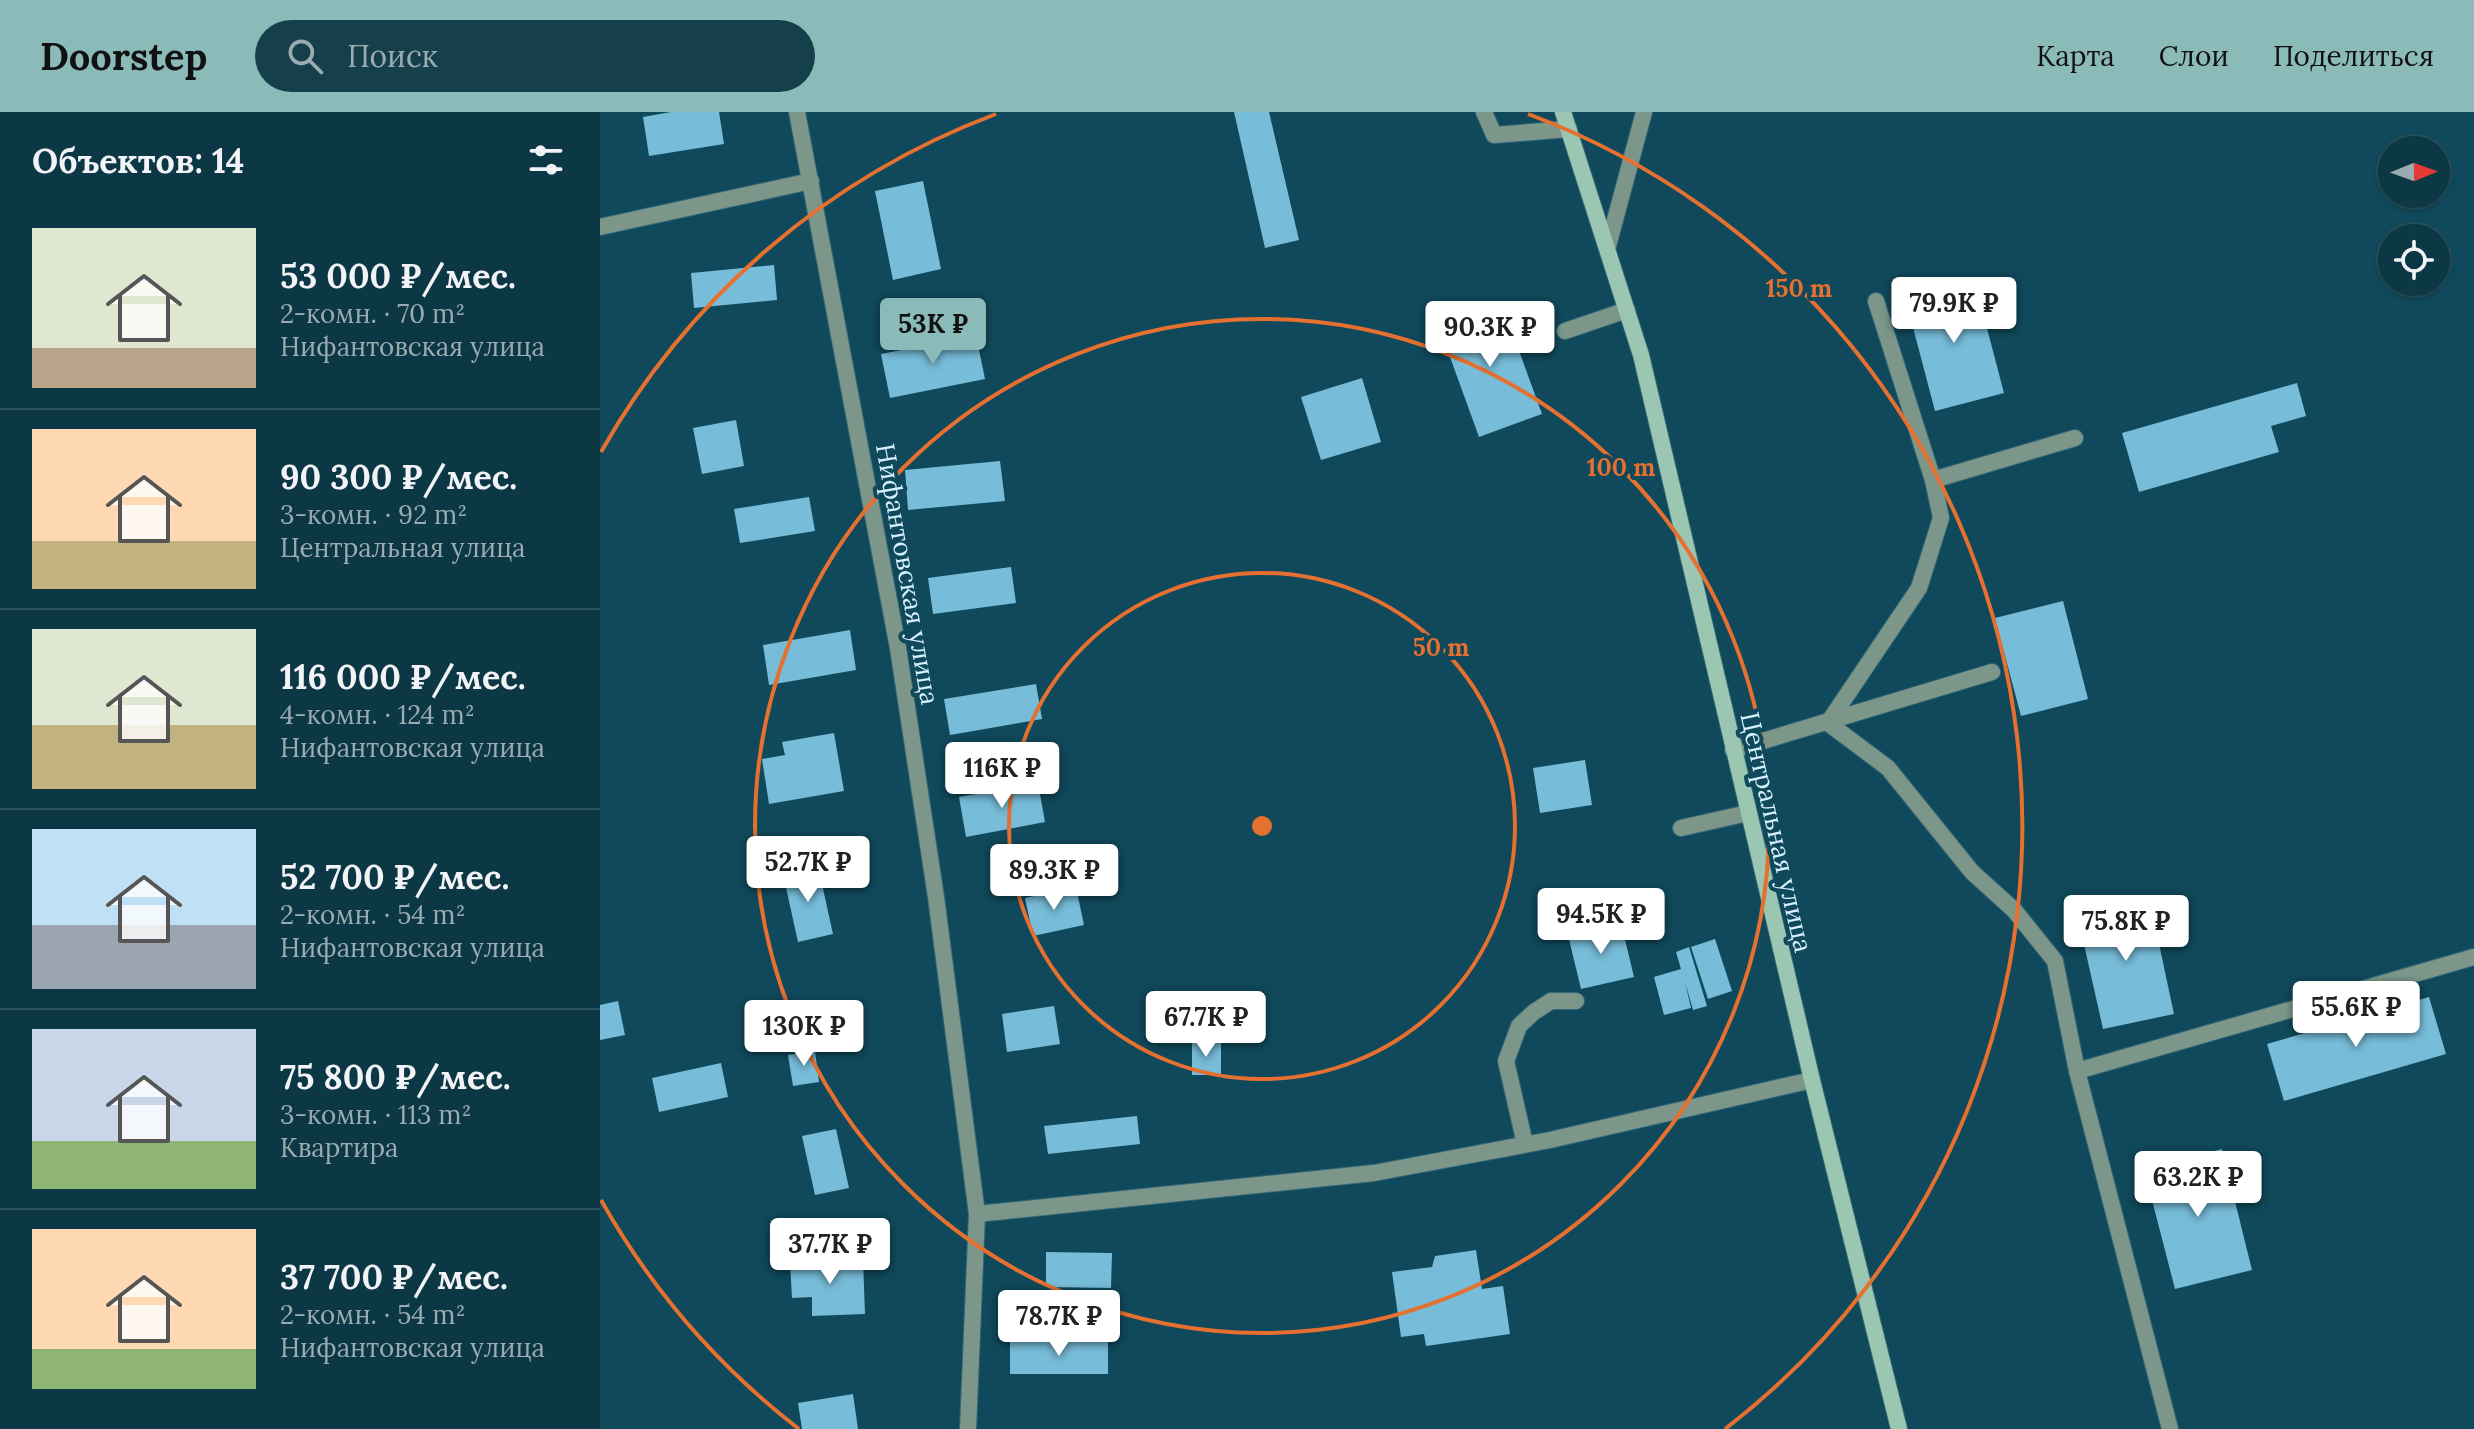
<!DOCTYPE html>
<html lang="ru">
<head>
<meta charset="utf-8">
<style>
  :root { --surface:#0c3744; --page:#153f4b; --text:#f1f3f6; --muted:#9aacb2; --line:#2c515d; --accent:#8bbbb9 }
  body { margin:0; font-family:Lora,serif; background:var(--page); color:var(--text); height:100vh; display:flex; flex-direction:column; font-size:30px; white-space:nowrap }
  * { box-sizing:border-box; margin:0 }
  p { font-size:26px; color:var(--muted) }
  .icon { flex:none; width:44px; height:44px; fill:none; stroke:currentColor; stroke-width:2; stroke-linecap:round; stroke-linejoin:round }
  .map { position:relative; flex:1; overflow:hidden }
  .sheet { display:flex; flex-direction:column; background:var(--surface); width:600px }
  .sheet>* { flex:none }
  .needle { width:52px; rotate:89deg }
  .buttons { position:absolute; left:1778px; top:24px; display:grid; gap:16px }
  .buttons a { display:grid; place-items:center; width:72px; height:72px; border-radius:50%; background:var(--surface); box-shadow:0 2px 6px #0004,0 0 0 2px var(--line); font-size:40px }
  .price { position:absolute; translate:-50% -68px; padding:0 18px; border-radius:8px; background:#fff; color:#222; font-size:26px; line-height:52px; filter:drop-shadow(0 2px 4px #0008) }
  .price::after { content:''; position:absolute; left:50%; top:48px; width:24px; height:18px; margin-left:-12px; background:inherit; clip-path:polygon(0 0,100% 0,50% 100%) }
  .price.current { background:var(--accent); color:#111 }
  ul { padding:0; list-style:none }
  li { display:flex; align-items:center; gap:24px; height:200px; padding:0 32px }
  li+li { border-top:2px solid var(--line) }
  li span { display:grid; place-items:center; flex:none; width:224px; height:160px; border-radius:0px; color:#555 }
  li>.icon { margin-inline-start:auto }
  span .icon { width:96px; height:96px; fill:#fffc; stroke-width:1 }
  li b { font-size:34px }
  h2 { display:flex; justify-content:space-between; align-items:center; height:96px; padding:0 32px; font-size:34px }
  header { display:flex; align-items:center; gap:48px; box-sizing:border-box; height:112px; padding:0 40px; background:var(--accent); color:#111 }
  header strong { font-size:38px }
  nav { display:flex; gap:44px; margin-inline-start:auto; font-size:28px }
  .search { width:560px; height:72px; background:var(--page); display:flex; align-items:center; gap:20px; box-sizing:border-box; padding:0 28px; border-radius:44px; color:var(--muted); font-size:30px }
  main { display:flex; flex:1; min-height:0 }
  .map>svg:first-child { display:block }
</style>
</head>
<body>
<header>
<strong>Doorstep</strong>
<div class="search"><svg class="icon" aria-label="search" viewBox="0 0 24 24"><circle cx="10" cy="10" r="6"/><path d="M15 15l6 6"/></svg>Поиск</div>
<nav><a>Карта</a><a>Слои</a><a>Поделиться</a></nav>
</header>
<main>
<section class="sheet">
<h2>Объектов: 14<svg class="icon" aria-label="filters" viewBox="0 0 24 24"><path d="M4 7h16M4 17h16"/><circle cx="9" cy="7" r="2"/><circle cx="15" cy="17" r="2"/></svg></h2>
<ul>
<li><span style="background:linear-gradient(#dfe7d0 75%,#b9a48a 0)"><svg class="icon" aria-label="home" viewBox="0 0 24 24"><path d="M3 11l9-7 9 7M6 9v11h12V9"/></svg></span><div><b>53 000 ₽/мес.</b><p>2-комн. · 70 m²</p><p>Нифантовская улица</p></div></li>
<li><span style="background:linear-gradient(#ffd9b3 70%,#c2b280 0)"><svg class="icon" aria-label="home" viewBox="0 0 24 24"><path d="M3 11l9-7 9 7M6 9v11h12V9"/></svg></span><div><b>90 300 ₽/мес.</b><p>3-комн. · 92 m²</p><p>Центральная улица</p></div></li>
<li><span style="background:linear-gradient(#dfe7d0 60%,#c2b280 0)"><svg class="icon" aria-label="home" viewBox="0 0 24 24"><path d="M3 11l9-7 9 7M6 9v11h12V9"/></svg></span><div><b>116 000 ₽/мес.</b><p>4-комн. · 124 m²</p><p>Нифантовская улица</p></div></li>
<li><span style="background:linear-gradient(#bfe0f5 60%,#9aa5b1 0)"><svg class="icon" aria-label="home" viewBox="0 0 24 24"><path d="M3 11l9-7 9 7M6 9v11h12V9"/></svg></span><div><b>52 700 ₽/мес.</b><p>2-комн. · 54 m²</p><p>Нифантовская улица</p></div></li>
<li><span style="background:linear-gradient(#c9d6e8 70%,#8fb573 0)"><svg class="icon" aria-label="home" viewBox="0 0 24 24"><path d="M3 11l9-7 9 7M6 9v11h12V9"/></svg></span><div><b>75 800 ₽/мес.</b><p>3-комн. · 113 m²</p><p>Квартира</p></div></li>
<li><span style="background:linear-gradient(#ffd9b3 75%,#8fb573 0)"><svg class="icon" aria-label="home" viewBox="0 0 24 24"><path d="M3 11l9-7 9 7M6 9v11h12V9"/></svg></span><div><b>37 700 ₽/мес.</b><p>2-комн. · 54 m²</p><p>Нифантовская улица</p></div></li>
</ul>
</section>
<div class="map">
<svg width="1874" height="1317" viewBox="0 0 1874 1317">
  <rect width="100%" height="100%" fill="#10495b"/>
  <g fill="#77bcd8">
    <polygon points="71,0 119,0 124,32 49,44 43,5"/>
    <polygon points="634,0 669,0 699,128 665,136"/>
    <polygon points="323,69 341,157 293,168 275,79"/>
    <polygon points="174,153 177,188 94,196 91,161"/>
    <polygon points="1374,167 1404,281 1335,299 1305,185"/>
    <polygon points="901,189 942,302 879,325 838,212"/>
    <polygon points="376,223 385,267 290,286 281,242"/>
    <polygon points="762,266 781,330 721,348 701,285"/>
    <polygon points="1697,271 1706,304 1671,314 1679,340 1539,380 1522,321"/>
    <polygon points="136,308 144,354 102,362 93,316"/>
    <polygon points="400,349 405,389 308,398 305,358"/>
    <polygon points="209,385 215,419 140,431 134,397"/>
    <polygon points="411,455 416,491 333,502 328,466"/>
    <polygon points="1463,489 1488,587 1421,604 1395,506"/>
    <polygon points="250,518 256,558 169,573 163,533"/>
    <polygon points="436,572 442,607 350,623 344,587"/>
    <polygon points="234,621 244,679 169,692 162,647 185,643 182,630"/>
    <polygon points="985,648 992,693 940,701 933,656"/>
    <polygon points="438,671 445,710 366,725 359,685"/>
    <polygon points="218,754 233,822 198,830 183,762"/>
    <polygon points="476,775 484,813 433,824 425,786"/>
    <polygon points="1549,785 1574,902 1503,917 1477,801"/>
    <polygon points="1021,811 1034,865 981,877 968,823"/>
    <polygon points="1115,827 1132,879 1108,887 1091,835"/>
    <polygon points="1089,835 1107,894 1093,898 1085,870 1091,896 1064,903 1054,865 1081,857 1076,840"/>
    <polygon points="1829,885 1846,942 1684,989 1667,932"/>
    <polygon points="18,889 25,923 0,928 0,893"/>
    <polygon points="454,894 460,932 407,940 402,902"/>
    <rect x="592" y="931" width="29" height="32"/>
    <polygon points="215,939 219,970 193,974 188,943"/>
    <polygon points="121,951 128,985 59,1000 52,966"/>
    <polygon points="537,1004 540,1032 448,1042 444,1014"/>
    <polygon points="236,1017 249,1076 215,1083 202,1024"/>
    <polygon points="1622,1037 1652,1158 1575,1177 1544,1057"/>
    <polygon points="876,1138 882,1177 903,1174 910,1222 826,1234 824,1222 801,1225 792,1160 832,1155 835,1144"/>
    <polygon points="446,1140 512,1141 511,1176 446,1175"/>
    <polygon points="263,1147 265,1202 212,1204 212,1185 192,1186 190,1150"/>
    <rect x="410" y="1229" width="98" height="33"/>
    <polygon points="253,1282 258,1317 202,1317 198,1291"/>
  </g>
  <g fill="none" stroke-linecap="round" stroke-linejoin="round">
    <defs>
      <g id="lane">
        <polyline points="884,0 894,23 969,17"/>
        <polyline points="0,115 211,69"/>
        <polyline points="1276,189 1333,368 1341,406 1319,476 1228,611 1288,656 1372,760 1414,798 1455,849 1477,959 1570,1317"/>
        <polyline points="965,219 1027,198"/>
        <polyline points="1333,368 1475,326"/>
        <polyline points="1133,638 1392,560"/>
        <polyline points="1081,716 1148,701"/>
        <polyline points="1477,959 1874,845"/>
        <polyline points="925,1032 906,949 919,914 934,900 951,889 976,889"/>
      </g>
      <g id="street">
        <polyline points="197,0 298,536 336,785 377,1102 368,1317"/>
        <polyline points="1008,134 1044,0"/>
        <polyline points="377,1102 774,1061 950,1028 1212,968"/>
      </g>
      <polyline id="secondary" points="963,0 1041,243 1212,968 1299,1317"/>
    </defs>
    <use href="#lane" stroke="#346778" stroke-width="18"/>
    <use href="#street" stroke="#346778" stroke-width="18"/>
    <use href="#secondary" stroke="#346778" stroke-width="18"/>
    <use href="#lane" stroke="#7c978a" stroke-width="16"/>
    <use href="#street" stroke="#7c978a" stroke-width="16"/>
    <use href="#secondary" stroke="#9bc7b2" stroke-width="16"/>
  </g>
  <g fill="none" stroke="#e57030" stroke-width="4">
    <circle cx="662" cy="714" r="253"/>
    <circle cx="662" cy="714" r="507"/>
    <path d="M199 1317A760 760 0 0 1 1 1088M1 340A760 760 0 0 1 396 2M928 2A760 760 0 0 1 1125 1317"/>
  </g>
  <g text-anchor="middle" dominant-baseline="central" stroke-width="8" stroke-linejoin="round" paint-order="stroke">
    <g font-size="26" fill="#d6f1fd" stroke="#10495b">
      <text transform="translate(308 462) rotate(80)">Нифантовская улица</text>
      <text transform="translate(1177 720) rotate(77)">Центральная улица</text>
    </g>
  </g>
  <circle cx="662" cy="714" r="12" fill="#e57030" stroke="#10495b" stroke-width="4"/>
  <g font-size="24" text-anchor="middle" font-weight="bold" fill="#e57030" stroke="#10495b" stroke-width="8" stroke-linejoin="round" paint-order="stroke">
    <text x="1199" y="185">150 m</text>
    <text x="1021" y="364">100 m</text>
    <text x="841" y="544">50 m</text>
  </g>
</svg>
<div class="buttons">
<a><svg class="needle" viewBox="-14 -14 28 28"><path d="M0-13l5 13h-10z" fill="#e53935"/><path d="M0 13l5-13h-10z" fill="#9aacb2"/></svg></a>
<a><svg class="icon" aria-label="locate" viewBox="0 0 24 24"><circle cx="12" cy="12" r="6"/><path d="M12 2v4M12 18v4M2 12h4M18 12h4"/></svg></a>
</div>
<b class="price" style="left:1354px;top:233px">79.9K ₽</b>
<b class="price current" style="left:333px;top:254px">53K ₽</b>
<b class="price" style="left:890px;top:257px">90.3K ₽</b>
<b class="price" style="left:402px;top:698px">116K ₽</b>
<b class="price" style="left:208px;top:792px">52.7K ₽</b>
<b class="price" style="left:454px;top:800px">89.3K ₽</b>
<b class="price" style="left:1001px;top:844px">94.5K ₽</b>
<b class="price" style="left:1526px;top:851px">75.8K ₽</b>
<b class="price" style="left:1756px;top:937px">55.6K ₽</b>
<b class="price" style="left:606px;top:947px">67.7K ₽</b>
<b class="price" style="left:204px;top:956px">130K ₽</b>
<b class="price" style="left:1598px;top:1107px">63.2K ₽</b>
<b class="price" style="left:230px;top:1174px">37.7K ₽</b>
<b class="price" style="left:459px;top:1246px">78.7K ₽</b>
</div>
</main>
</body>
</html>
